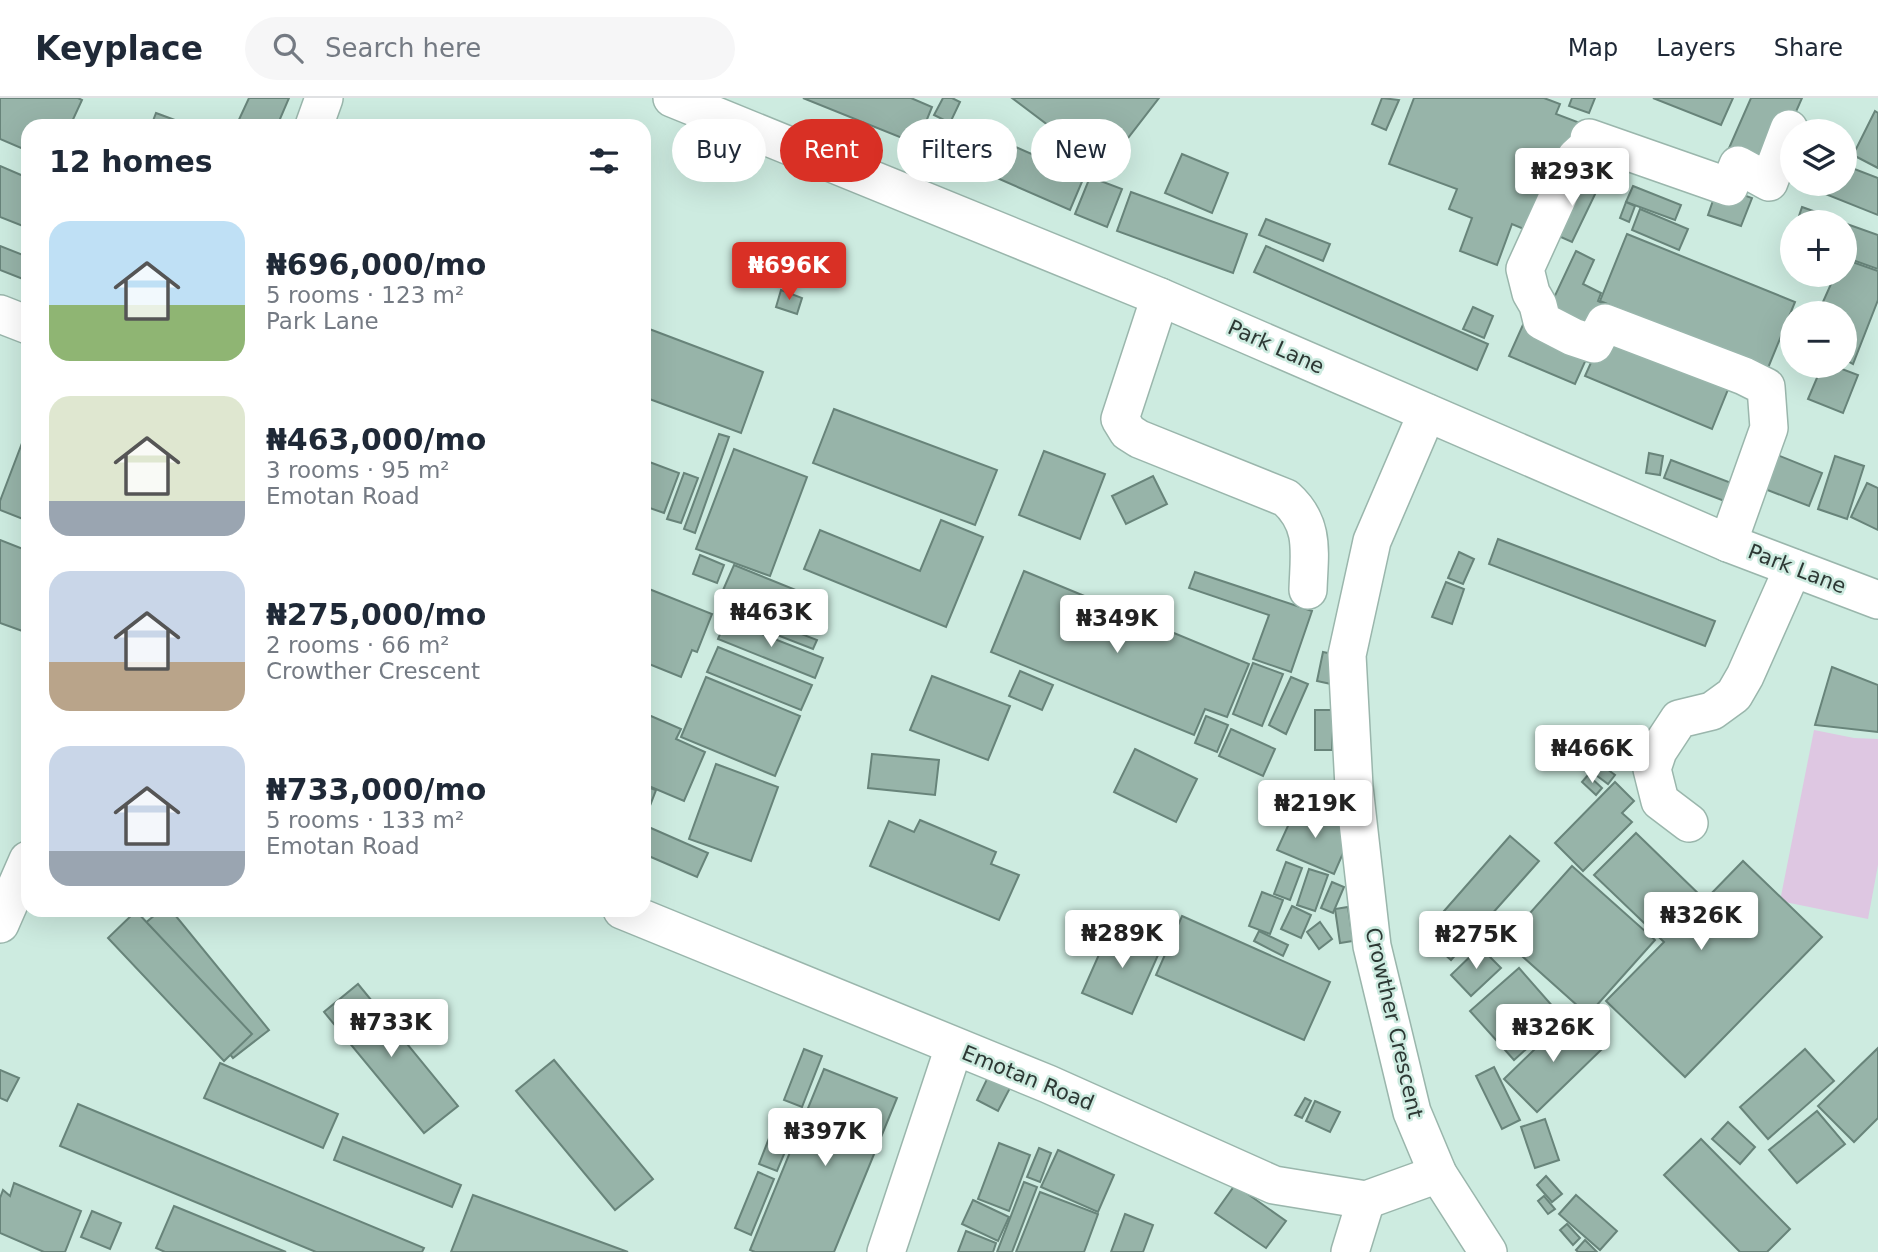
<!DOCTYPE html>
<html lang="en">
<head>
<meta charset="utf-8">
<style>
  :root { --surface:#fff; --page:#f6f6f7; --text:#1f2937; --muted:#747a83; --line:#e0e1e3; --accent:#d93025 }
  body { margin:0; font-family:"DejaVu Sans",sans-serif; background:var(--page); color:var(--text); height:100vh; display:flex; flex-direction:column; font-size:26px; white-space:nowrap }
  * { box-sizing:border-box; margin:0 }
  p { font-size:23px; color:var(--muted) }
  .icon { flex:none; width:38px; height:38px; fill:none; stroke:currentColor; stroke-width:2; stroke-linecap:round; stroke-linejoin:round }
  .map { position:relative; flex:1; overflow:hidden }
  .drawer { position:absolute; left:21px; top:21px; width:630px; height:798px; display:flex; flex-direction:column; background:var(--surface); border-radius:21px; box-shadow:0 7px 28px #0002 }
  .drawer>* { flex:none }
  .banner { position:absolute; left:672px; top:21px; width:665px; height:63px; display:flex; gap:14px }
  .controls { position:absolute; left:1780px; top:21px; display:grid; gap:14px }
  .controls a { display:grid; place-items:center; width:77px; height:77px; border-radius:50%; background:var(--surface); box-shadow:0 7px 28px #0002; font-size:35px }
  .price { position:absolute; translate:-50% -60px; padding:0 16px; border-radius:7px; background:#fff; color:#222; font-size:23px; line-height:46px; filter:drop-shadow(0 2px 4px #0008) }
  .price::after { content:''; position:absolute; left:50%; top:42px; width:21px; height:16px; margin-left:-10px; background:inherit; clip-path:polygon(0 0,100% 0,50% 100%) }
  .price.selected { background:var(--accent); color:#fff }
  ul { padding:0; list-style:none }
  li { display:flex; align-items:center; gap:21px; height:175px; padding:0 28px }
  li span { display:grid; place-items:center; flex:none; width:196px; height:140px; border-radius:21px; color:#555 }
  li>.icon { margin-inline-start:auto }
  span .icon { width:84px; height:84px; fill:#fffc; stroke-width:1 }
  li b { font-size:30px }
  h2 { display:flex; justify-content:space-between; align-items:center; height:84px; padding:0 28px; font-size:30px }
  .chip { padding:0 24px; border-radius:32px; background:var(--surface); box-shadow:0 7px 28px #0002; font-size:24px; line-height:63px }
  .chip.selected { background:var(--accent); color:#fff }
  header { display:flex; align-items:center; gap:42px; box-sizing:border-box; height:98px; padding:0 35px; background:var(--surface); border-bottom:2px solid var(--line) }
  header strong { font-size:33px }
  nav { display:flex; gap:38px; margin-inline-start:auto; font-size:24px }
  .search { width:490px; height:63px; background:var(--page); display:flex; align-items:center; gap:18px; box-sizing:border-box; padding:0 24px; border-radius:38px; color:var(--muted); font-size:26px }
  .map>svg:first-child { display:block }
</style>
</head>
<body>
<header>
<strong>Keyplace</strong>
<div class="search"><svg class="icon" aria-label="search" viewBox="0 0 24 24"><circle cx="10" cy="10" r="6"/><path d="M15 15l6 6"/></svg>Search here</div>
<nav><a>Map</a><a>Layers</a><a>Share</a></nav>
</header>
<div class="map">
<svg width="1878" height="1154" viewBox="0 0 1878 1154">
  <rect width="100%" height="100%" fill="#cdebe0"/>
  <polygon fill="#dec7e2" points="1814,632 1854,640 1878,641 1878,767 1868,821 1780,803"/>
  <g fill="#97b4a9" stroke="#68847a" stroke-width="2">
    <polygon points="0,0 78,0 82,2 70,28 28,28 28,53 0,41"/>
    <polygon points="249,0 289,0 277,28 236,28"/>
    <polygon points="803,0 911,0 932,9 917,46"/>
    <polygon points="943,0 952,0 960,4 950,25 934,17"/>
    <polygon points="1012,0 1159,0 1104,71 1086,58 1075,72 1045,48 1057,34"/>
    <polygon points="1382,0 1399,2 1386,32 1372,26"/>
    <polygon points="1414,0 1544,0 1560,6 1556,16 1580,25 1531,134 1512,126 1497,167 1460,153 1472,120 1449,111 1457,91 1389,66"/>
    <polygon points="1572,0 1595,0 1589,15 1569,8"/>
    <polygon points="1653,0 1733,0 1721,27"/>
    <polygon points="1751,0 1802,0 1769,75 1726,57"/>
    <polygon points="1875,13 1878,15 1878,70 1853,57"/>
    <polygon points="156,15 191,28 151,28"/>
    <polygon points="995,40 1084,79 1070,112 981,73"/>
    <polygon points="1182,56 1228,75 1212,115 1165,95"/>
    <polygon points="1844,67 1878,80 1878,117 1808,89 1810,86 1844,86"/>
    <polygon points="0,68 28,80 28,130 0,119"/>
    <polygon points="1572,76 1599,88 1572,144 1545,132"/>
    <polygon points="1090,79 1122,91 1107,129 1075,116"/>
    <polygon points="1633,88 1681,107 1675,122 1626,104"/>
    <polygon points="1718,88 1752,100 1741,128 1708,117"/>
    <polygon points="1131,94 1247,136 1233,175 1117,133"/>
    <polygon points="1626,104 1635,108 1629,124 1620,120"/>
    <polygon points="1802,109 1844,124 1797,124"/>
    <polygon points="1640,111 1688,131 1679,152 1632,132"/>
    <polygon points="1266,121 1330,146 1323,163 1259,137"/>
    <polygon points="1844,125 1878,137 1878,171 1844,159"/>
    <polygon points="1627,136 1795,204 1768,270 1600,203"/>
    <polygon points="0,148 28,159 28,183 0,172"/>
    <polygon points="1266,148 1488,246 1477,272 1254,174"/>
    <polygon points="1576,153 1594,162 1583,186 1601,195 1598,203 1610,209 1593,244 1544,221"/>
    <polygon points="1844,161 1878,173 1878,202 1853,266 1844,261 1844,215 1818,215 1835,177 1844,177"/>
    <polygon points="781,192 802,200 797,216 776,209"/>
    <polygon points="1473,209 1493,218 1484,240 1463,231"/>
    <polygon points="1526,220 1592,248 1575,286 1509,258"/>
    <polygon points="644,229 763,274 741,335 644,299"/>
    <polygon points="1606,231 1731,284 1712,331 1585,278"/>
    <polygon points="1822,268 1834,268 1858,277 1843,315 1808,301"/>
    <polygon points="834,311 997,372 975,427 813,365"/>
    <polygon points="27,332 28,332 28,423 0,412 0,403"/>
    <polygon points="719,336 729,339 695,435 684,431"/>
    <polygon points="734,351 807,379 770,478 696,451"/>
    <polygon points="1765,352 1822,375 1809,408 1752,386"/>
    <polygon points="1044,353 1105,376 1080,441 1019,417"/>
    <polygon points="1649,355 1663,358 1660,377 1646,375"/>
    <polygon points="1835,358 1864,368 1847,421 1818,411"/>
    <polygon points="644,362 679,375 664,415 644,408"/>
    <polygon points="1671,362 1734,386 1727,404 1664,380"/>
    <polygon points="684,375 698,380 681,425 667,421"/>
    <polygon points="1153,378 1167,406 1126,426 1112,398"/>
    <polygon points="1867,385 1878,390 1878,432 1851,419"/>
    <polygon points="941,422 983,439 946,529 804,471 820,432 920,473"/>
    <polygon points="1498,441 1715,523 1705,548 1489,466"/>
    <polygon points="0,442 28,453 28,535 0,525"/>
    <polygon points="1459,454 1474,461 1463,486 1448,480"/>
    <polygon points="700,457 724,467 717,485 693,476"/>
    <polygon points="734,467 818,501 804,534 720,499"/>
    <polygon points="1024,473 1249,566 1227,619 1205,611 1194,637 991,554"/>
    <polygon points="1195,474 1312,513 1291,574 1253,561 1269,517 1189,490"/>
    <polygon points="1446,484 1464,491 1452,526 1432,519"/>
    <polygon points="644,489 712,516 697,554 692,552 681,579 644,564"/>
    <polygon points="735,510 817,542 813,551 731,519"/>
    <polygon points="726,522 823,560 815,580 718,541"/>
    <polygon points="718,549 812,587 801,612 707,574"/>
    <polygon points="1323,554 1338,557 1331,586 1317,583"/>
    <polygon points="1253,565 1283,576 1262,628 1233,616"/>
    <polygon points="1832,569 1878,587 1878,634 1815,627"/>
    <polygon points="1020,573 1053,587 1042,612 1009,598"/>
    <polygon points="932,578 1010,608 988,662 910,632"/>
    <polygon points="706,579 800,618 775,678 681,639"/>
    <polygon points="1291,579 1308,586 1286,636 1269,627"/>
    <rect x="1315" y="612" width="17" height="40"/>
    <polygon points="644,615 681,631 676,641 705,654 684,703 644,686"/>
    <polygon points="1206,618 1228,627 1217,654 1195,645"/>
    <polygon points="1231,631 1275,651 1263,678 1219,658"/>
    <polygon points="1135,651 1197,681 1176,724 1114,694"/>
    <polygon points="872,656 939,662 935,697 868,690"/>
    <polygon points="716,666 778,689 751,763 689,741"/>
    <polygon points="1603,668 1615,677 1608,686 1596,677"/>
    <polygon points="1588,677 1602,690 1596,697 1582,684"/>
    <polygon points="1615,684 1634,703 1622,715 1632,724 1583,773 1555,745"/>
    <polygon points="644,688 656,692 646,718 644,717"/>
    <polygon points="1297,708 1353,732 1334,776 1277,752"/>
    <polygon points="920,722 996,754 991,766 1019,777 999,822 870,768 889,723 914,734"/>
    <polygon points="644,727 708,755 697,779 644,756"/>
    <polygon points="1636,735 1705,802 1743,763 1822,839 1685,979 1606,903 1664,844 1594,777"/>
    <polygon points="1510,738 1539,763 1451,862 1423,837"/>
    <polygon points="1286,764 1302,770 1290,802 1274,796"/>
    <polygon points="1572,768 1655,842 1588,917 1505,843"/>
    <polygon points="1309,771 1328,777 1315,813 1297,807"/>
    <polygon points="1332,784 1344,789 1333,815 1321,810"/>
    <polygon points="1262,794 1283,802 1270,836 1249,828"/>
    <polygon points="1292,808 1311,817 1301,840 1281,831"/>
    <polygon points="1348,809 1353,843 1340,845 1335,811"/>
    <polygon points="161,812 171,812 269,932 233,960 132,836"/>
    <polygon points="136,813 252,936 224,963 108,840"/>
    <polygon points="1182,818 1330,884 1304,942 1156,877"/>
    <polygon points="1320,824 1332,841 1319,851 1307,834"/>
    <polygon points="1112,827 1162,848 1132,916 1082,895"/>
    <polygon points="1259,833 1288,847 1283,858 1254,843"/>
    <polygon points="1480,849 1501,870 1471,898 1451,877"/>
    <polygon points="1519,870 1562,919 1514,962 1470,913"/>
    <polygon points="358,886 458,1008 424,1035 324,914"/>
    <polygon points="1568,919 1601,952 1537,1014 1504,981"/>
    <polygon points="1878,950 1878,1020 1854,1044 1818,1008"/>
    <polygon points="804,951 822,958 802,1009 784,1002"/>
    <polygon points="1805,951 1834,983 1768,1041 1740,1009"/>
    <polygon points="554,962 653,1081 615,1112 516,993"/>
    <polygon points="220,965 338,1016 323,1050 204,1000"/>
    <polygon points="1494,969 1520,1022 1502,1031 1476,978"/>
    <polygon points="824,971 897,1000 834,1154 755,1154 750,1152"/>
    <polygon points="0,972 19,980 7,1003 0,1000"/>
    <polygon points="988,979 1010,990 998,1013 977,1002"/>
    <polygon points="1305,1000 1311,1003 1302,1020 1295,1017"/>
    <polygon points="1315,1003 1340,1014 1330,1034 1306,1023"/>
    <polygon points="78,1006 424,1150 422,1154 316,1154 60,1048"/>
    <polygon points="1817,1013 1845,1046 1797,1085 1769,1052"/>
    <polygon points="1545,1021 1559,1062 1535,1070 1521,1029"/>
    <polygon points="776,1022 795,1030 777,1073 759,1066"/>
    <polygon points="1728,1024 1755,1049 1740,1066 1712,1041"/>
    <polygon points="343,1039 461,1087 452,1109 334,1062"/>
    <polygon points="1701,1041 1790,1131 1767,1154 1740,1154 1664,1077"/>
    <polygon points="999,1045 1030,1057 1009,1113 978,1101"/>
    <polygon points="1039,1050 1051,1055 1040,1084 1027,1079"/>
    <polygon points="1058,1052 1114,1077 1098,1114 1041,1089"/>
    <polygon points="758,1074 774,1081 751,1137 735,1130"/>
    <polygon points="1546,1078 1562,1096 1552,1104 1537,1087"/>
    <polygon points="1024,1084 1037,1089 1012,1154 997,1154"/>
    <polygon points="14,1085 81,1113 65,1154 44,1154 0,1135 0,1100 3,1092 10,1098"/>
    <polygon points="1235,1087 1286,1123 1266,1150 1215,1115"/>
    <polygon points="1040,1094 1098,1116 1084,1154 1016,1154"/>
    <polygon points="473,1097 628,1154 451,1154"/>
    <polygon points="1576,1097 1617,1133 1600,1152 1559,1116"/>
    <polygon points="1544,1098 1555,1111 1548,1116 1538,1103"/>
    <polygon points="973,1102 1009,1119 998,1143 962,1126"/>
    <polygon points="174,1108 286,1154 165,1154 156,1150"/>
    <polygon points="92,1113 121,1125 110,1151 81,1139"/>
    <polygon points="1125,1116 1153,1127 1143,1154 1111,1154"/>
    <polygon points="1567,1126 1580,1140 1573,1147 1560,1132"/>
    <polygon points="966,1133 996,1145 993,1154 958,1154"/>
    <polygon points="1585,1142 1597,1154 1578,1154 1576,1152"/>
  </g>
  <g fill="none" stroke-linecap="round" stroke-linejoin="round">
    <defs>
      <g id="minor">
        <polyline points="672,0 1160,199 1728,445 1878,502"/>
        <polyline points="314,28 324,0"/>
        <path d="M 1160,199 L 1120,321 L 1128,334 L 1139,341 L 1286,400 C 1316,427 1309,456 1308,492"/>
        <polyline points="0,216 28,227"/>
        <polyline points="1427,315 1372,443 1347,557 1354,689 1372,848 1412,1014 1438,1076 1488,1154"/>
        <polyline points="1728,445 1769,330 1766,289 1744,278 1605,225 1594,246 1573,239 1542,223 1538,207 1531,195 1525,171 1576,59 1589,47 1589,40 1729,89 1738,67 1769,84 1789,31"/>
        <polyline points="1689,725 1660,703 1652,671 1658,653 1679,621 1712,613 1734,597 1745,578 1793,470"/>
        <polyline points="622,812 1048,986 1274,1087 1366,1102 1438,1076"/>
        <polyline points="0,826 28,762"/>
        <polyline points="886,1154 954,949"/>
        <polyline points="1350,1154 1366,1102"/>
      </g>
    </defs>
    <use href="#minor" stroke="#9ab6ac" stroke-width="40"/>
    <use href="#minor" stroke="#fff" stroke-width="37"/>
  </g>
  <g text-anchor="middle" dominant-baseline="central" stroke-width="5" stroke-linejoin="round" paint-order="stroke">
    <g font-size="21" fill="#2d3834" stroke="#cdebe0">
      <text transform="translate(1276 249) rotate(24)">Park Lane</text>
      <text transform="translate(1797 471) rotate(21)">Park Lane</text>
      <text transform="translate(1394 925) rotate(77)">Crowther Crescent</text>
      <text transform="translate(1028 980) rotate(22)">Emotan Road</text>
    </g>
  </g>
</svg>
<div class="controls">
<a><svg class="icon" aria-label="layers" viewBox="0 0 24 24"><path d="M12 4l9 5-9 5-9-5zM3 14l9 5 9-5"/></svg></a>
<a>+</a>
<a>−</a>
</div>
<b class="price" style="left:1572px;top:110px">₦293K</b>
<b class="price selected" style="left:789px;top:204px">₦696K</b>
<b class="price" style="left:771px;top:551px">₦463K</b>
<b class="price" style="left:1117px;top:557px">₦349K</b>
<b class="price" style="left:1592px;top:687px">₦466K</b>
<b class="price" style="left:1315px;top:742px">₦219K</b>
<b class="price" style="left:1701px;top:854px">₦326K</b>
<b class="price" style="left:1122px;top:872px">₦289K</b>
<b class="price" style="left:1476px;top:873px">₦275K</b>
<b class="price" style="left:391px;top:961px">₦733K</b>
<b class="price" style="left:1553px;top:966px">₦326K</b>
<b class="price" style="left:825px;top:1070px">₦397K</b>
<div class="banner">
<a class="chip">Buy</a>
<a class="chip selected">Rent</a>
<a class="chip">Filters</a>
<a class="chip">New</a>
</div>
<section class="drawer">
<h2>12 homes<svg class="icon" aria-label="filters" viewBox="0 0 24 24"><path d="M4 7h16M4 17h16"/><circle cx="9" cy="7" r="2"/><circle cx="15" cy="17" r="2"/></svg></h2>
<ul>
<li><span style="background:linear-gradient(#bfe0f5 60%,#8fb573 0)"><svg class="icon" aria-label="home" viewBox="0 0 24 24"><path d="M3 11l9-7 9 7M6 9v11h12V9"/></svg></span><div><b>₦696,000/mo</b><p>5 rooms · 123 m²</p><p>Park Lane</p></div></li>
<li><span style="background:linear-gradient(#dfe7d0 75%,#9aa5b1 0)"><svg class="icon" aria-label="home" viewBox="0 0 24 24"><path d="M3 11l9-7 9 7M6 9v11h12V9"/></svg></span><div><b>₦463,000/mo</b><p>3 rooms · 95 m²</p><p>Emotan Road</p></div></li>
<li><span style="background:linear-gradient(#c9d6e8 65%,#b9a48a 0)"><svg class="icon" aria-label="home" viewBox="0 0 24 24"><path d="M3 11l9-7 9 7M6 9v11h12V9"/></svg></span><div><b>₦275,000/mo</b><p>2 rooms · 66 m²</p><p>Crowther Crescent</p></div></li>
<li><span style="background:linear-gradient(#c9d6e8 75%,#9aa5b1 0)"><svg class="icon" aria-label="home" viewBox="0 0 24 24"><path d="M3 11l9-7 9 7M6 9v11h12V9"/></svg></span><div><b>₦733,000/mo</b><p>5 rooms · 133 m²</p><p>Emotan Road</p></div></li>
</ul>
</section>
</div>
</body>
</html>
